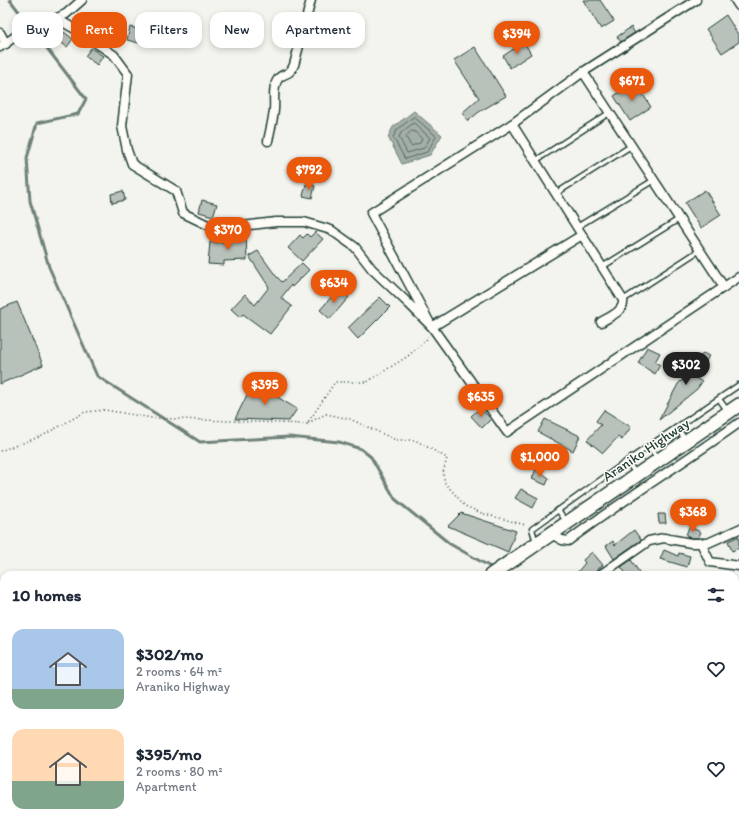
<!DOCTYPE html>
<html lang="en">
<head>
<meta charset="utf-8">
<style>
  :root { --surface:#fff; --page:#f6f6f7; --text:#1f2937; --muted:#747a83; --accent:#ea580c }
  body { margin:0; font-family:Itim,sans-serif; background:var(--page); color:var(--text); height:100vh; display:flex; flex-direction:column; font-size:15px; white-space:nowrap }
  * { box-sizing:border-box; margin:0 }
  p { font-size:13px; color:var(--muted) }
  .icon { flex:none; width:22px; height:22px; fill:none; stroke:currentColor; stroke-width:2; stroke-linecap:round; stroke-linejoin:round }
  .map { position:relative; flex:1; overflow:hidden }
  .side { position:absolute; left:0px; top:571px; width:739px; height:256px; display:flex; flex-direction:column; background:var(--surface); border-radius:12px 12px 0 0; box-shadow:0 2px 6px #0003 }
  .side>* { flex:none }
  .guide { position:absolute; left:12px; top:12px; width:400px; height:36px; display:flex; gap:8px }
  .price { position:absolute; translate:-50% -34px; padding:0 9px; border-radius:14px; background:var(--accent); color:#fff; font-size:13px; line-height:26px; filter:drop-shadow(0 1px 2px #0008) }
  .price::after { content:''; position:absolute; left:50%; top:24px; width:12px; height:9px; margin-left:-6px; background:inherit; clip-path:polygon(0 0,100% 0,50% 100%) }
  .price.on { background:#222; color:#fff }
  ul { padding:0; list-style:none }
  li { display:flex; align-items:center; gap:12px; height:100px; padding:0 12px }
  li span { display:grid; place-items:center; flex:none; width:112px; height:80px; border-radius:12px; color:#555 }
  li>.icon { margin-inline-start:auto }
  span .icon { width:48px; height:48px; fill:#fffc; stroke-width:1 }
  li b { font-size:17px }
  h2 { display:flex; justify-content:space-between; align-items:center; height:48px; padding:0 12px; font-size:17px }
  .chip { padding:0 14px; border-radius:12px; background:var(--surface); box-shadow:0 2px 6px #0003; font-size:14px; line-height:36px }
  .chip.on { background:var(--accent); color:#fff }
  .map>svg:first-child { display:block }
</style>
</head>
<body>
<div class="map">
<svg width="739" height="827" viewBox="0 0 739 827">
  <rect width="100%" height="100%" fill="#f4f4ef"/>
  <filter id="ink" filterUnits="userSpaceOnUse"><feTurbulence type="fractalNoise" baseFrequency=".025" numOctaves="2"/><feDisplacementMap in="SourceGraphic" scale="8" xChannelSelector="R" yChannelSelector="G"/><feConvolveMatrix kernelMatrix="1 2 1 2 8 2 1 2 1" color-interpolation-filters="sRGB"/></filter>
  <g filter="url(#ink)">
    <polygon fill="#a3aea7" stroke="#6e8179" points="414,111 442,135 430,155 402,164 388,137 393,127"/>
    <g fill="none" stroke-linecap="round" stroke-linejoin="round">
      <g stroke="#546a62" stroke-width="1">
        <polygon points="414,117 435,135 436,137 427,152 405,159 393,137 397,130"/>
        <polygon points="414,123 430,138 424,148 407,153 399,137 401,133"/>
        <polygon points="412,131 415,132 422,139 420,143 411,146 406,137"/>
      </g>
      <g stroke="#6e8179" stroke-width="3">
        <polyline points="10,0 86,99 78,114 37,123 27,158 30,201 49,267 97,376 200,442 289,437 339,442 361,449 371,457 395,499 450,544 494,569"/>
        <polyline points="547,827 548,823"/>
      </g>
      <polyline stroke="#a3aea7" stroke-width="17" points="735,672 739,673"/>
    </g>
    <g fill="#b9c1bb" stroke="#1f3d34">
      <polygon points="583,0 600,0 614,21 601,29"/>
      <polygon points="726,15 739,36 739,42 722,53 706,29"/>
      <polygon points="130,27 142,30 139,43 127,40"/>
      <polygon points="631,27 635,33 621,42 617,37"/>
      <polygon points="64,32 73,39 67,47 58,40"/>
      <polygon points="524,42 531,54 510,68 503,56"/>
      <polygon points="475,47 506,96 479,112 468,121 462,113 479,98 454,60"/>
      <polygon points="91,48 103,56 97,65 85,56"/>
      <polygon points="635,82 651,107 630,121 614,96"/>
      <polygon points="306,184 315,186 312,198 303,196"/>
      <polygon points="705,190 721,215 701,228 685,203"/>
      <polygon points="123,191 125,200 112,203 111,194"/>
      <polygon points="202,200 217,204 213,216 199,212"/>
      <polygon points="315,232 323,239 302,261 288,248 300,235 303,238 307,234 310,237"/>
      <polygon points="246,235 247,260 224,261 224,265 208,264 210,242 231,243 231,236"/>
      <polygon points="258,251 276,276 282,282 302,263 309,270 292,287 291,285 281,298 292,306 270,334 243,314 240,317 231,309 245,294 255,305 269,287 249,256"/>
      <polygon points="339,288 349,297 330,319 320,310"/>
      <polygon points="380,297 390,307 358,339 348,328"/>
      <polygon points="17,302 43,365 0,384 0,309"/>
      <polygon points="647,347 660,353 655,362 660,365 655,374 638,363"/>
      <polygon points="703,353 709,356 696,378 702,382 697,389 659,420 678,384 697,365 695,364"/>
      <polygon points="254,381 274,395 297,409 289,421 235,419"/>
      <polygon points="480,408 491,419 482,428 471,416"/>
      <polygon points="604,410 631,427 622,440 618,437 603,453 587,440 601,425 596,421"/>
      <polygon points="545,419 580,436 573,451 538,432"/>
      <polygon points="536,469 549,478 546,485 532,479"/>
      <polygon points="521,489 538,498 533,508 515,498"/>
      <polygon points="461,513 516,531 508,552 448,526"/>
      <polygon points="658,514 665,514 666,523 659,523"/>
      <polygon points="689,527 701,532 698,538 692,538 686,535"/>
      <polygon points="634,530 641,540 614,559 606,546 613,541 615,545"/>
      <polygon points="739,536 739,548 732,551 728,541"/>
      <polygon points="664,550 678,556 679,553 690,556 687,567 660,559"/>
      <polygon points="592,552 603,565 591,575 575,575 585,563 583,560"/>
      <polygon points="631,560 641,575 627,575 621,567"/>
    </g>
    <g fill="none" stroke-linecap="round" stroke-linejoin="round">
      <defs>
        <g id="service">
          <polyline points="535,161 609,113"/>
          <polyline points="555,194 631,146"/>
          <polyline points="577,227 654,180"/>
          <polyline points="602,267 679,219"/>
          <polyline points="623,300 700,250"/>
          <polyline points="719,399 727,410"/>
          <polyline points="677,428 685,439"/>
          <polyline points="649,446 658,459"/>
          <polyline points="627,461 636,474"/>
          <polyline points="558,510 566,521"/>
          <polyline points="536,542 532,529 627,461 739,385"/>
        </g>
        <g id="minor">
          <polyline points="696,0 583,72 512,124 371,213 432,327 507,432 739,277"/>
          <polyline points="735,0 739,6"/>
          <polyline points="57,19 75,29 114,55 128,74 122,126 127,150 132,164 176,191 183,213 216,229 276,222 304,222 331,230 355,247 372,269 409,304 432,327 582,235"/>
          <polyline points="0,33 6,44"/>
          <polyline points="0,47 16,36 66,14 82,0"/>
          <polyline points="583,72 724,287"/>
          <path d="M 512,124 L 623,300 C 625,311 609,317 601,322"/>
          <path d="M 268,141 C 270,131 273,120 274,110 C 275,100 272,87 278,79 C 283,72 289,77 294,65 L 311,0"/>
          <path d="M 551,534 L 562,540 L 568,541 C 624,499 683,463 739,423"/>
          <polyline points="701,543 710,562 739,566"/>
          <polyline points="600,575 649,541 664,538 691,543 708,543 739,529"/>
          <polyline points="0,652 4,651"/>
          <polyline points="0,704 4,703"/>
          <polyline points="154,823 155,827"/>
        </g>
        <g id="trunk">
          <polyline points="491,575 739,405"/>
          <polyline points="220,827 229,823"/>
        </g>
      </defs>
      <use href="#service" stroke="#1f3d34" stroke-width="7"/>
      <use href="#minor" stroke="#1f3d34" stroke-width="11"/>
      <use href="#trunk" stroke="#1f3d34" stroke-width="16"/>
      <g stroke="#1f3d34" stroke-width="1.5" stroke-dasharray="1 3" stroke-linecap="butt">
        <polyline points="308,423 326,414 350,419 396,440 415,440 447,458 443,473 445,483 465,506 484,514 526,525"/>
        <polyline points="0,451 42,436 85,412 105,410 152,418 307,424 335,382 367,382 408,356 426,340 428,336"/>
        <polyline points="441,827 442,823"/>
      </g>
      <use href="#service" stroke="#fdfcf7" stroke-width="4"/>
      <use href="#minor" stroke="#fdfcf7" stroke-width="8"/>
      <use href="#trunk" stroke="#fdfcf7" stroke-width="13"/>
    </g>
  </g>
  <g text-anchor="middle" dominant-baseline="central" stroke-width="3" stroke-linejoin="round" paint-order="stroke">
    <g font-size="14" fill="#1f3d34" stroke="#fdfcf7">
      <text transform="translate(646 450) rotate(-34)">Araniko Highway</text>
    </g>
  </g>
</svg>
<b class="price" style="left:517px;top:55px">$394</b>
<b class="price" style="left:632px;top:102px">$671</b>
<b class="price" style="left:309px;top:191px">$792</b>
<b class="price" style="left:228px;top:251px">$370</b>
<b class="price" style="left:334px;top:304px">$634</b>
<b class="price on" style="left:686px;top:386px">$302</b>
<b class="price" style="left:265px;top:406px">$395</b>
<b class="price" style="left:481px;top:418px">$635</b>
<b class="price" style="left:540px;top:478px">$1,000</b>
<b class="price" style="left:693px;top:533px">$368</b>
<div class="guide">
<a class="chip">Buy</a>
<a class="chip on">Rent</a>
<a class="chip">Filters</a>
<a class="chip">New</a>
<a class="chip">Apartment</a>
</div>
<section class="side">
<h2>10 homes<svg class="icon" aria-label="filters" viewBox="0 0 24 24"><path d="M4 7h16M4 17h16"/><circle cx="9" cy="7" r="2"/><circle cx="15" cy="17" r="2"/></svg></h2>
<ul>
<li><span style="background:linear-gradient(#a9c7e8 75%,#7fa58c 0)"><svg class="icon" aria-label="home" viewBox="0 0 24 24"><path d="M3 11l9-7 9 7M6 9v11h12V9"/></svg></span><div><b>$302/mo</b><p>2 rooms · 64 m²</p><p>Araniko Highway</p></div><svg class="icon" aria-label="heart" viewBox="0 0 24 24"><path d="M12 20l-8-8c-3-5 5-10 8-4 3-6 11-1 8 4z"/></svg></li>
<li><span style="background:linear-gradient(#ffd9b3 65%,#7fa58c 0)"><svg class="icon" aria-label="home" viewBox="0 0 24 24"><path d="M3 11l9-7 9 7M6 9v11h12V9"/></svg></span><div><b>$395/mo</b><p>2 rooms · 80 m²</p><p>Apartment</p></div><svg class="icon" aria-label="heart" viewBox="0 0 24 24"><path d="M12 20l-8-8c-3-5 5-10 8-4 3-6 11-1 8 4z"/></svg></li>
</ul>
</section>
</div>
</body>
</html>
